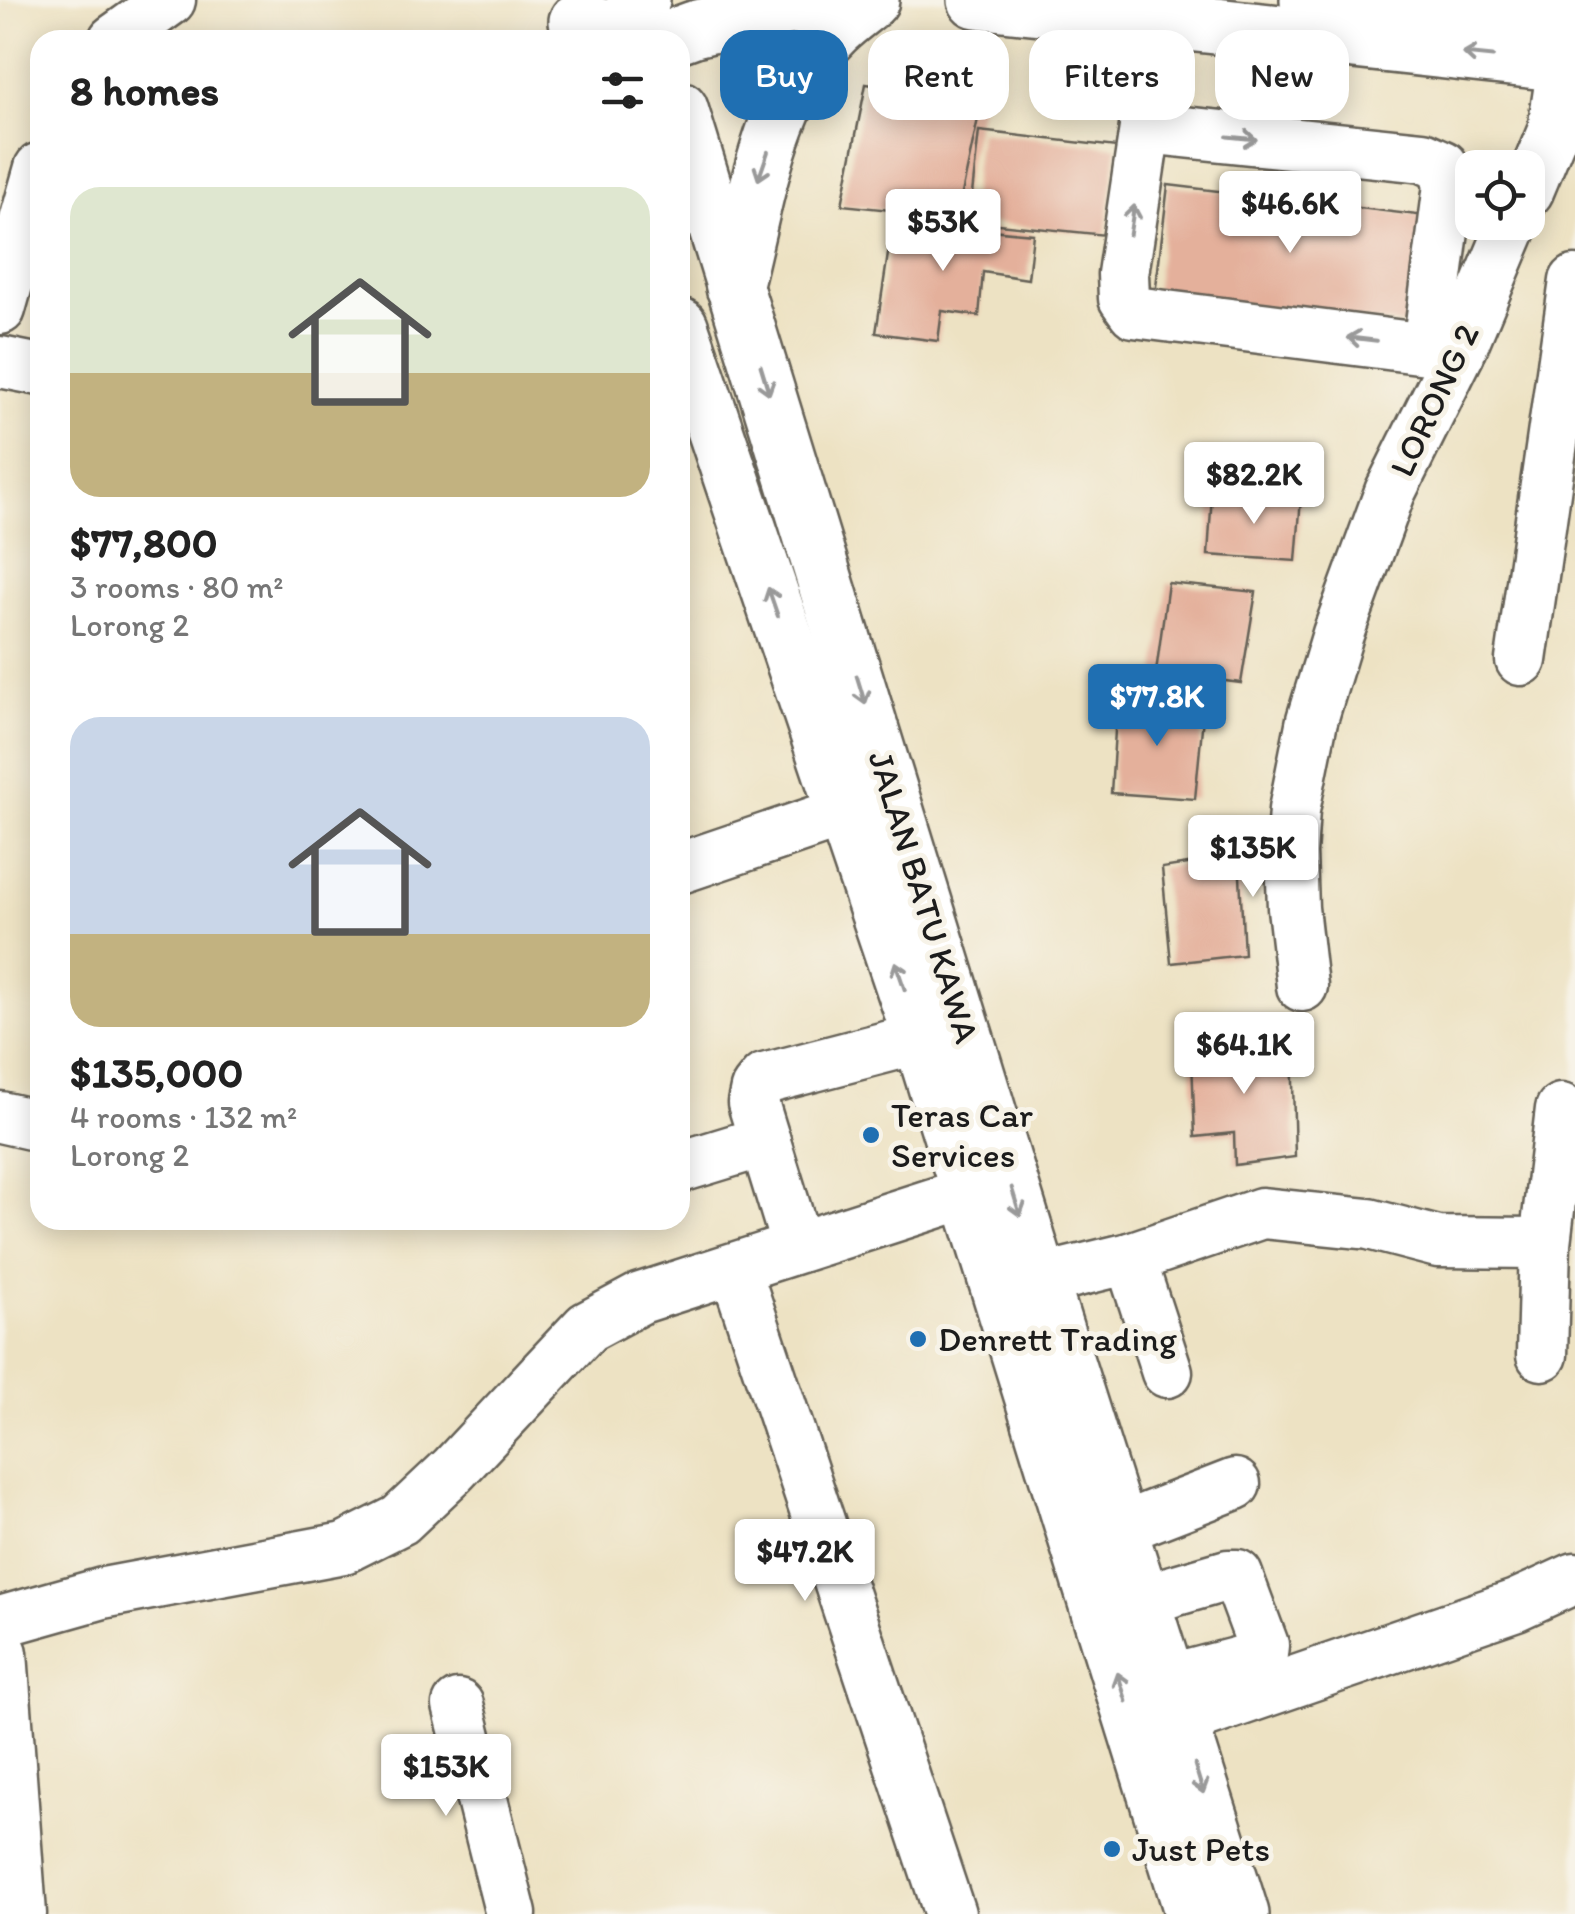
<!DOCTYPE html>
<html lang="en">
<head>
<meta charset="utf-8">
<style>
  :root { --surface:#fff; --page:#f6f6f6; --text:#222; --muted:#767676; --accent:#1f6fb2 }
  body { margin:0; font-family:Itim,sans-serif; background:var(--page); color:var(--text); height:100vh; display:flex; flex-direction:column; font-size:38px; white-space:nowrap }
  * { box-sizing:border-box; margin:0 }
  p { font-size:32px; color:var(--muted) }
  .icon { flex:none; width:55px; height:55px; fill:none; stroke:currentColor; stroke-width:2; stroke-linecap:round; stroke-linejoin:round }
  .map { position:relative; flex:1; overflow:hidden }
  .details { position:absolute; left:30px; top:30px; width:660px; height:1200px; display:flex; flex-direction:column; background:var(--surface); border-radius:30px; box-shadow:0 5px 25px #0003 }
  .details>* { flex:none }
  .hud { position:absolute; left:720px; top:30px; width:705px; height:90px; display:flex; gap:20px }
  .buttons { position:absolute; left:1455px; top:150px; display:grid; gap:20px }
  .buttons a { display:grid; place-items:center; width:90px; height:90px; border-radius:20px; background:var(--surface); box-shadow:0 5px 25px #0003; font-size:50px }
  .price { position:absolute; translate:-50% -85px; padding:0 22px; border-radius:10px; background:#fff; color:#222; font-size:32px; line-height:65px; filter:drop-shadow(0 2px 5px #0008) }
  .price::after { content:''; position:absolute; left:50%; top:60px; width:30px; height:22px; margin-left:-15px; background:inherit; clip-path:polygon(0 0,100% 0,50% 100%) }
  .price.active { background:var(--accent); color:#fff }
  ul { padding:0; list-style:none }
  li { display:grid; align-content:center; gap:20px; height:530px; padding:0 40px }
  li span { display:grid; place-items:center; height:310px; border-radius:30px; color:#555 }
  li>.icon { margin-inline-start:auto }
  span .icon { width:180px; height:180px; fill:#fffc; stroke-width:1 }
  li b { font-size:42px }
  h2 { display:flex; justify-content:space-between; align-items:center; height:120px; padding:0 40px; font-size:42px }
  .pill { padding:0 35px; border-radius:30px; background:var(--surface); box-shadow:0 5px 25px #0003; font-size:35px; line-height:90px }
  .pill.active { background:var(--accent); color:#fff }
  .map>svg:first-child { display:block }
</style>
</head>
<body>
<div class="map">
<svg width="1575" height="1914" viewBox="0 0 1575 1914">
  <rect width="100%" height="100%" fill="#f7f3e8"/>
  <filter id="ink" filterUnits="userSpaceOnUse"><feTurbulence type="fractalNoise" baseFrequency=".01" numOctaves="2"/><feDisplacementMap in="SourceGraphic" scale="20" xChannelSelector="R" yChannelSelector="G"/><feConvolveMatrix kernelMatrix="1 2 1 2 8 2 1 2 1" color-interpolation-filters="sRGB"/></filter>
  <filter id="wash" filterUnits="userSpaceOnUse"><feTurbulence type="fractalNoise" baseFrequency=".0048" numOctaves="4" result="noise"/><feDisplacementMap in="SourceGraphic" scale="40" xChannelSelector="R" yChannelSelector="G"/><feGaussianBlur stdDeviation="2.25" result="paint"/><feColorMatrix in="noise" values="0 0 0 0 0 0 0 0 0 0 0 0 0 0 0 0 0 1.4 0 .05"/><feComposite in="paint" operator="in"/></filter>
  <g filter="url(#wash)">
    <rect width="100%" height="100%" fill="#ede2c3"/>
    <g id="blocks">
      <g fill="#e4b09b">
        <polygon points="866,84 982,100 957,217 842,205"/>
        <polygon points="979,131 1117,147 1105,235 969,221"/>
        <polygon points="1168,185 1426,216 1413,326 1155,295"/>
        <polygon points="893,221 1033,234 1028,279 983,272 979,316 942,311 938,341 876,333"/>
        <polygon points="1212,494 1301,498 1296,561 1208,555"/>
        <polygon points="1168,583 1256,592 1241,683 1156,672"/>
        <polygon points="1117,700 1204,707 1195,799 1111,793"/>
        <polygon points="1239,856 1244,955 1171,963 1162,868"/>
        <polygon points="1232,1030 1234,1051 1292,1046 1295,1157 1235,1165 1234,1133 1195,1137 1191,1034"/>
      </g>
    </g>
  </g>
  <g filter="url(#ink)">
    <use href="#blocks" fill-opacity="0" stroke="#656156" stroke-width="2.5"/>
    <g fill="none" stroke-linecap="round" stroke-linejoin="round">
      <defs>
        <g id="minor">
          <polyline points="1157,20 1145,128 1123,274 1124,298 1134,312 1459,353"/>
          <polyline points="114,40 170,0"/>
          <polyline points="1145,128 1423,157 1443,166 1449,185 1428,347"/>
          <polyline points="1528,191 1553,131 1563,64"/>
          <polyline points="0,309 40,168"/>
          <polyline points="0,362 40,370"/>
          <polyline points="1521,660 1575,281"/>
          <polyline points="680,868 845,812"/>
          <polyline points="1302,986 1293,908 1291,853 1294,810 1312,720 1338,634 1390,492 1459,353 1514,222"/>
          <polyline points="0,1117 40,1126"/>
          <polyline points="680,1167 765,1141"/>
          <polyline points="797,1246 753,1103 756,1089 764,1079 921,1038"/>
          <polyline points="1130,1258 1262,1213 1369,1224 1438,1242 1545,1243"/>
          <polyline points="735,1269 950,1914"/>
          <polyline points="1040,1280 1130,1258 1167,1372"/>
          <polyline points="1542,1355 1545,1243 1561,1109"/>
          <polyline points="1119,1529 1235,1484"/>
          <polyline points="1142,1600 1228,1575 1237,1575 1263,1645 1262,1654 1255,1658 1167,1681"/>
          <polyline points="0,1622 103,1593 344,1548 400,1520 453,1470 587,1327 641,1298 967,1193"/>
          <polyline points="2,1653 21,1914"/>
          <polyline points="458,1705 511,1914"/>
          <polyline points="1180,1721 1516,1605 1575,1578"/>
        </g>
        <g id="major">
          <polyline points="1308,0 1500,19 1560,23 1575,20"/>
          <polyline points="610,40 642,0"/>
        </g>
        <g id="highway">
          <polyline points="976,0 1575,65"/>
          <polyline points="577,21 653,40"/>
          <polyline points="664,40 694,29 817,0"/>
          <polyline points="680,109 1040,1280 1241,1914"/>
          <path d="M 734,287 C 757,200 768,96 835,30 C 846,19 859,10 871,0"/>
          <polyline points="680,326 921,1038 1193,1914"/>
        </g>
      </defs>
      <use href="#minor" stroke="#656156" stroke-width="55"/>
      <use href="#major" stroke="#656156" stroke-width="60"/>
      <use href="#highway" stroke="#656156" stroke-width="60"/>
      <use href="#minor" stroke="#fff" stroke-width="50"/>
      <use href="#major" stroke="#fff" stroke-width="55"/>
      <use href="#highway" stroke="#fff" stroke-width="55"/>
    </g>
    <defs><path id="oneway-shaft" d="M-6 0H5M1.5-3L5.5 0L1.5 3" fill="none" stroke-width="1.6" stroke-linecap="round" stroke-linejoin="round" transform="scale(2.5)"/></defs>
    <g stroke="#999">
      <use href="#oneway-shaft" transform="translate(1478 55) rotate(-174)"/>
      <use href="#oneway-shaft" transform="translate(1242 138) rotate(6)"/>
      <use href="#oneway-shaft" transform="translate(763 166) rotate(109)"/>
      <use href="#oneway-shaft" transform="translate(1132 220) rotate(-81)"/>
      <use href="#oneway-shaft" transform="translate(1362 339) rotate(-173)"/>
      <use href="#oneway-shaft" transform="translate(765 380) rotate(73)"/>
      <use href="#oneway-shaft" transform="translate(773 602) rotate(-109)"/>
      <use href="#oneway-shaft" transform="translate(861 690) rotate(73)"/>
      <use href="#oneway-shaft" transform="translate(900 976) rotate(-109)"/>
      <use href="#oneway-shaft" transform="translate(1016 1202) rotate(73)"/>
      <use href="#oneway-shaft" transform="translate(1122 1687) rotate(-107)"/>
      <use href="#oneway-shaft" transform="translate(1199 1779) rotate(73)"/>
    </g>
  </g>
  <g fill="#1f6fb2" stroke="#f7f3e8" stroke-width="4">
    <circle cx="871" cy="1135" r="10"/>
    <circle cx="918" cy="1339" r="10"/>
    <circle cx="1112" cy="1849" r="10"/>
  </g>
  <g text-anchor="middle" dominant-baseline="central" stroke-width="10" stroke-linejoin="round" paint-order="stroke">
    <g font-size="35" fill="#1c1c1c" stroke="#f7f3e8">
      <text transform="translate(1434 400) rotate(-65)">LORONG 2</text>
      <text transform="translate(924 897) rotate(73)">JALAN BATU KAWA</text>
    </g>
    <g font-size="35" fill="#1c1c1c" stroke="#f7f3e8" text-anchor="start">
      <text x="891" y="1115">Teras Car<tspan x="891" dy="40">Services</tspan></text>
      <text x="938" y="1339">Denrett Trading</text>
      <text x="1132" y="1849">Just Pets</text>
    </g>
  </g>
</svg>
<div class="buttons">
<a><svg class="icon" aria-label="locate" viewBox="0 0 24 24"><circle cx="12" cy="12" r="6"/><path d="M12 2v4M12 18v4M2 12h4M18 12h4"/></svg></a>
</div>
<b class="price" style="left:1290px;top:256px">$46.6K</b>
<b class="price" style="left:943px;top:274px">$53K</b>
<b class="price" style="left:1254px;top:527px">$82.2K</b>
<b class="price active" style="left:1157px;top:749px">$77.8K</b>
<b class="price" style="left:1253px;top:900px">$135K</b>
<b class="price" style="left:1244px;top:1097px">$64.1K</b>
<b class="price" style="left:805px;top:1604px">$47.2K</b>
<b class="price" style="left:446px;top:1819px">$153K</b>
<div class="hud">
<a class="pill active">Buy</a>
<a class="pill">Rent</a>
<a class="pill">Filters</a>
<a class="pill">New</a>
</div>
<section class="details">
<h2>8 homes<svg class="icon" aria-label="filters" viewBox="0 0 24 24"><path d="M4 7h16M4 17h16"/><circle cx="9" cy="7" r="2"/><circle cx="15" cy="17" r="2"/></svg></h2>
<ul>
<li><span style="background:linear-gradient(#dfe7d0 60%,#c2b280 0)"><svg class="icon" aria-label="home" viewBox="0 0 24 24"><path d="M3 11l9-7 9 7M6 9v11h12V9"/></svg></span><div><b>$77,800</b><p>3 rooms · 80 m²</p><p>Lorong 2</p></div></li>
<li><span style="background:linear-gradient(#c9d6e8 70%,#c2b280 0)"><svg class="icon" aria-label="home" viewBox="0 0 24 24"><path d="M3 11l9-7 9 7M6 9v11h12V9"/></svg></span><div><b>$135,000</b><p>4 rooms · 132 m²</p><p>Lorong 2</p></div></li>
</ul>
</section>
</div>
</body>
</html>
